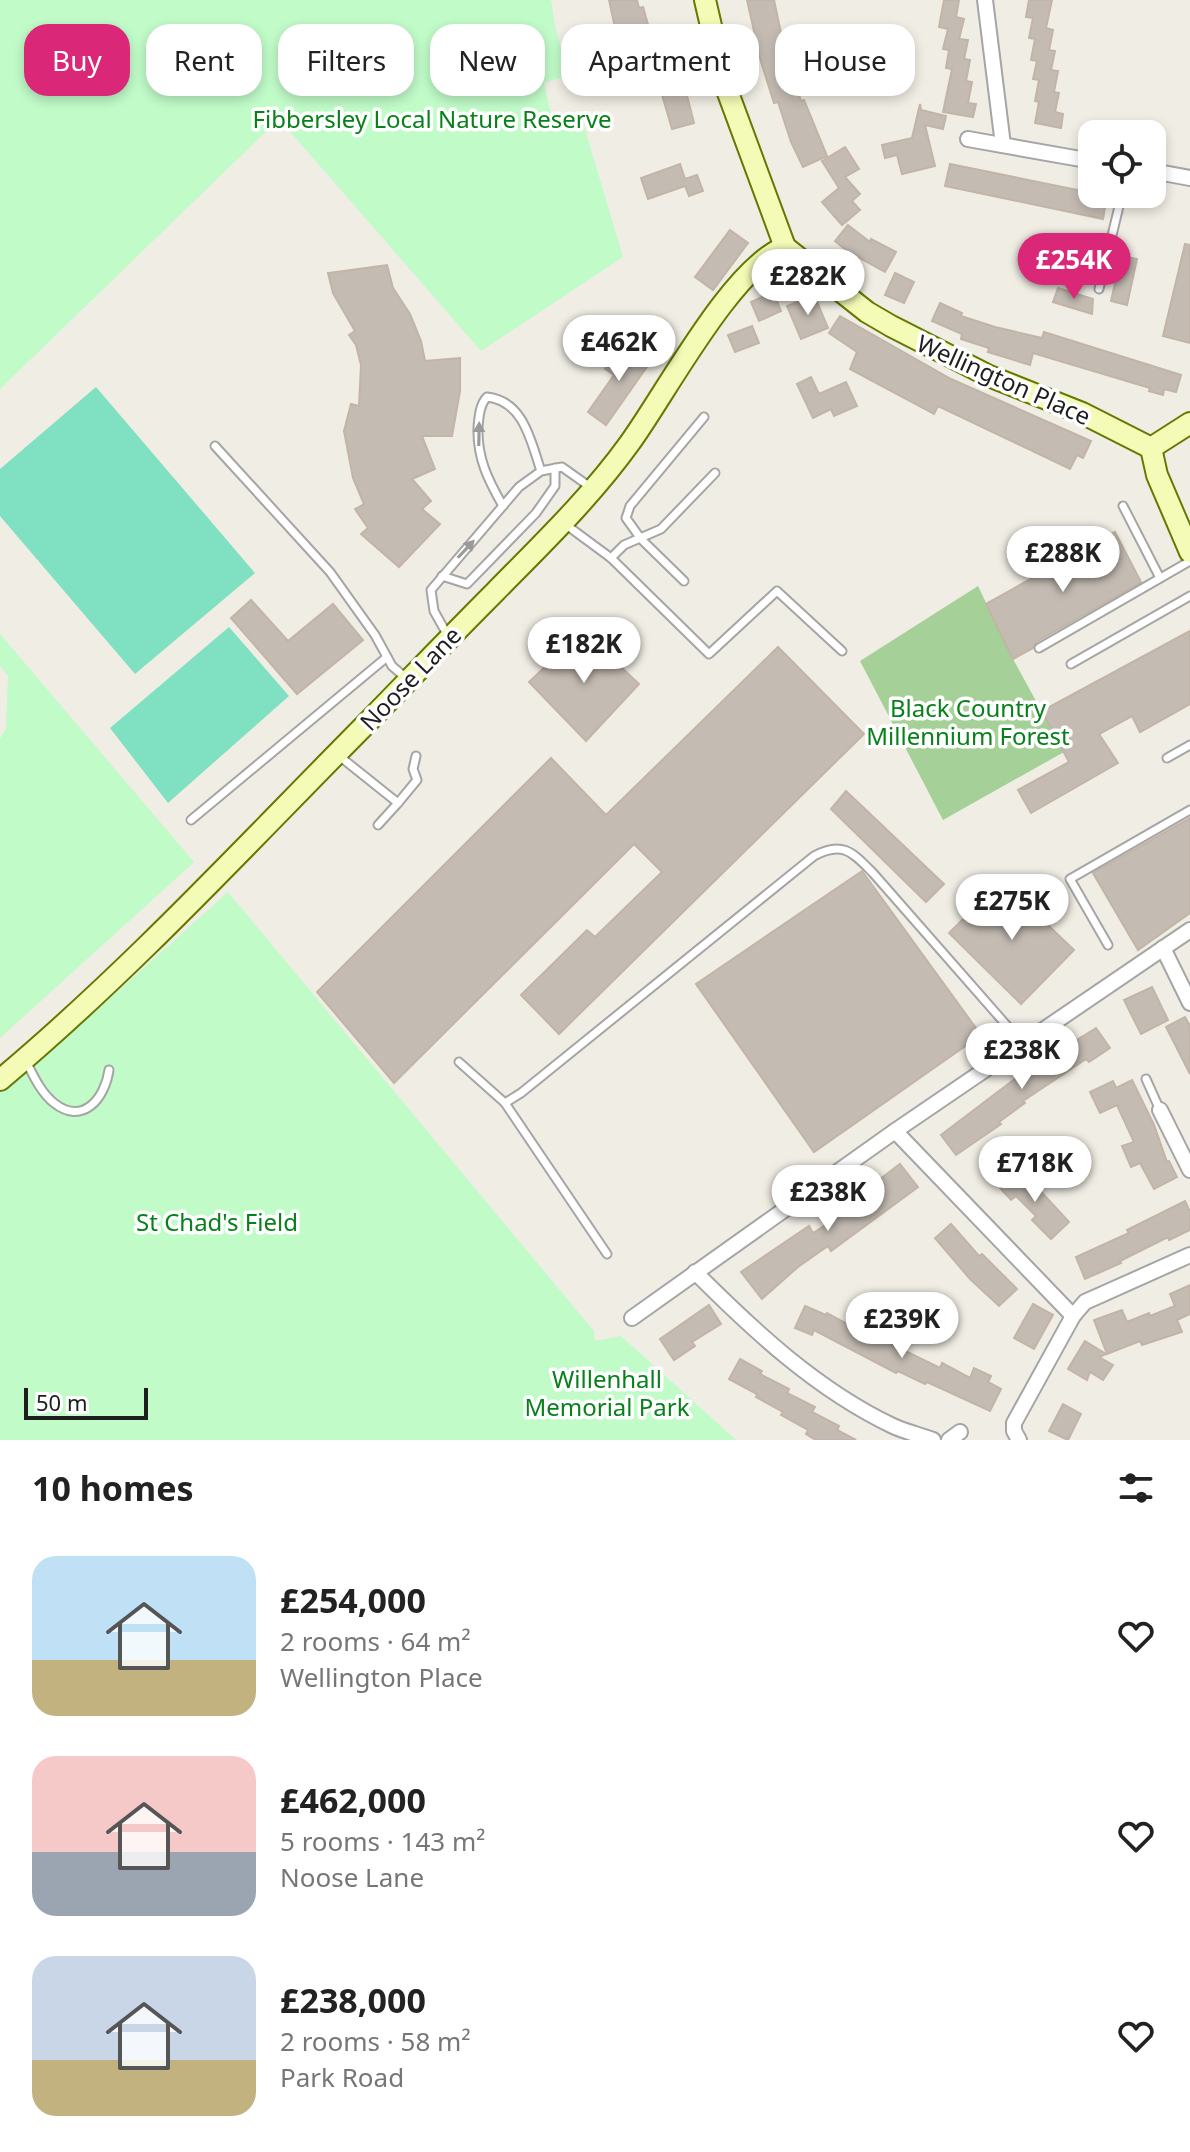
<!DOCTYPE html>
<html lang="en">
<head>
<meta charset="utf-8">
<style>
  :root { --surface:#fff; --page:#f6f6f6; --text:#222; --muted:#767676; --accent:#db2777 }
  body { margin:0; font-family:"Noto Sans",sans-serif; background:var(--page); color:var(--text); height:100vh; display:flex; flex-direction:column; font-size:30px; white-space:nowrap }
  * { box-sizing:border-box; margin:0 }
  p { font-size:26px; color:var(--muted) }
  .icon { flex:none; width:44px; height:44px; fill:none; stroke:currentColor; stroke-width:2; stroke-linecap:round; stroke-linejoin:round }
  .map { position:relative; height:1440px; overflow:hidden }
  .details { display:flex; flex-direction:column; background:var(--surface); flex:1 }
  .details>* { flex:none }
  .hud { position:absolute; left:24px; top:24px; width:1142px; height:72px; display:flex; gap:16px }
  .tools { position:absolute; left:1078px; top:120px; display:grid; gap:16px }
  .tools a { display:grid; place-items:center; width:88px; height:88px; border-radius:16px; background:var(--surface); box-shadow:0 4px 12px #0003; font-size:40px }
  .scale { position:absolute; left:24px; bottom:20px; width:124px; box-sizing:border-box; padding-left:8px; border:4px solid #1e1e1e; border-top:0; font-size:22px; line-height:28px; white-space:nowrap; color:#1e1e1e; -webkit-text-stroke:6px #fff; paint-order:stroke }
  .price { position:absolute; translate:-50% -68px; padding:0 18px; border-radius:28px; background:#fff; color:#222; font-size:26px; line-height:52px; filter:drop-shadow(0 2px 4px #0008) }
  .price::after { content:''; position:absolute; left:50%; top:48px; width:24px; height:18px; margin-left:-12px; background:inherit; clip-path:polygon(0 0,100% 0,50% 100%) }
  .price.current { background:var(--accent); color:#fff }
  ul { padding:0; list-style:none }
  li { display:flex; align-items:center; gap:24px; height:200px; padding:0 32px }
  li span { display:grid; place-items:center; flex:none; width:224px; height:160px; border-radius:24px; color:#555 }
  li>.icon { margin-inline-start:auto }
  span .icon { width:96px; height:96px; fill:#fffc; stroke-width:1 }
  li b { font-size:34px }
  h2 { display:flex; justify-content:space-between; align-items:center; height:96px; padding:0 32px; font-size:34px }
  .tag { padding:0 28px; border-radius:24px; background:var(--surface); box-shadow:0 4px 12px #0003; font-size:28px; line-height:72px }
  .tag.current { background:var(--accent); color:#fff }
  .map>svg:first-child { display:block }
</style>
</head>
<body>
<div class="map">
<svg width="1190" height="1440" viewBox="0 0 1190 1440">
  <rect width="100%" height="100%" fill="#f0ede4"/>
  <polygon fill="#a5d098" points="978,586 1013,659 1064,752 943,820 860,661"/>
  <g fill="#c0fbc8">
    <polygon points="0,0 551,0 556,31 569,75 544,83 553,124 581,116 623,257 481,351 279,119 0,389"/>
    <polygon points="0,634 194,862 0,1038 0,739 6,728 8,676 0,666"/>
    <polygon points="228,892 594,1331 595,1341 621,1336 736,1440 0,1440 0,1093 39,1062"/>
  </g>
  <g fill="#80e1c2">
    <polygon points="96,387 255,573 135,674 0,516 0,469"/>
    <polygon points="229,627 289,696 168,803 110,728"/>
  </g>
  <g fill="#c4bcb3" stroke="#c2b4a6" stroke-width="2">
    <polygon points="609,0 637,0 639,8 643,7 649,28 661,25 663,31 670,29 694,123 672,129 660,88 655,89 646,50 634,53 628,29 616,32"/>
    <polygon points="747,0 774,0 784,47 801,101 804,100 827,156 803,167 791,142 778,102 774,103 761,62"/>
    <polygon points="944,0 959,0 956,17 964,19 959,39 968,40 964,59 970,60 966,81 972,82 968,103 976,104 973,117 943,112 952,69 946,68 949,50 943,49 948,29 939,27"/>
    <polygon points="1029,0 1052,0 1046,28 1053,30 1049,50 1055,51 1051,70 1058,71 1054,92 1059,93 1055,112 1063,114 1061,128 1035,123 1039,102 1035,101 1039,80 1033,79 1037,61 1031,60 1035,39 1029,38 1033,18 1026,17"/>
    <polygon points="920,104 921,110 946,116 943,129 925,125 935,166 902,174 897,155 885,158 882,145 912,138"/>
    <polygon points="845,147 859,169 845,177 860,194 852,201 860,210 842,225 822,202 839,188 822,161"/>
    <polygon points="680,164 685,179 697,175 703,191 689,196 685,186 648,199 641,178"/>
    <polygon points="950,164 1107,196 1103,219 945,186"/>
    <polygon points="848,225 870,242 871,239 896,252 885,272 847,251 835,241"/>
    <polygon points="730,230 748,243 713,290 695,277"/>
    <polygon points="1185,244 1190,245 1190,343 1163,336"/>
    <polygon points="1066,245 1097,248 1095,263 1064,260"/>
    <polygon points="1121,256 1137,259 1127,305 1111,301"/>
    <polygon points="387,265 393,288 410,314 421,341 425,361 460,358 460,391 452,436 422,436 435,469 412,479 431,501 422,509 440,524 399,567 361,534 368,528 355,509 364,504 353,478 344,431 351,404 359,406 361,365 356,345 349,335 355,331 333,293 328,273"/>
    <polygon points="895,273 914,282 904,303 885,295"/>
    <polygon points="1058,288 1093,299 1092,314 1053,302"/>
    <polygon points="773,292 781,311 759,321 751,302"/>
    <polygon points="814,295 828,328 801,339 787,306"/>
    <polygon points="940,303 962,313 961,316 995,327 1042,338 1044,332 1181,375 1176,392 1164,389 1163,395 1149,391 1150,388 1033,353 1030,365 988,352 989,348 961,339 962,334 932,321"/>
    <polygon points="840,316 951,379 1091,441 1083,458 1077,455 1070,469 938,406 934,414 850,369 857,352 829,333"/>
    <polygon points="752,326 759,343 735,352 728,335"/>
    <polygon points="632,347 651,361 606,425 588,412 614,375 605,369 619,350 626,355"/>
    <polygon points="811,377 819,394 846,382 857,406 834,416 831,409 813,418 797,384"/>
    <polygon points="1115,532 1141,582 1036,642 1033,648 1013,659 986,604"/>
    <polygon points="251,600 288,641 333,604 363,640 297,694 231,618"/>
    <polygon points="583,631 639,684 586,741 529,682"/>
    <polygon points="1190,631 1190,704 1140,732 1132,716 1099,734 1118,763 1031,813 1018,790 1069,762 1042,711"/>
    <polygon points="778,647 864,734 559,1034 521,995 587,930 595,937 662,872 634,844 394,1083 317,992 551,758 606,815"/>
    <polygon points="846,791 944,884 926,902 831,809"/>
    <polygon points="1190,818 1190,913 1138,950 1093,873"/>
    <polygon points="862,871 981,1035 814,1152 696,984"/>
    <polygon points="1002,881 1074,950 1021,1004 949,933"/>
    <polygon points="1152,987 1168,1020 1141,1034 1124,1000"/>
    <polygon points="1185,1017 1190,1026 1190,1074 1166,1027"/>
    <polygon points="1096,1028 1110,1048 1089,1062 1086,1059 1023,1101 1025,1103 999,1122 1001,1124 956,1155 941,1135 1016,1078"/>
    <polygon points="1132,1080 1154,1125 1167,1162 1169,1161 1177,1177 1154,1189 1140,1163 1131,1167 1122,1146 1134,1142 1117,1105 1100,1113 1090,1092 1113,1081 1116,1088"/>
    <polygon points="900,1164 918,1187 831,1251 828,1246 798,1267 762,1299 741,1272 809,1226 813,1233 868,1198 863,1192"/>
    <polygon points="1020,1169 1069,1222 1051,1239 1032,1220 1036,1216 1016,1196 1011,1200 1000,1188"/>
    <polygon points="1185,1201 1190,1212 1190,1230 1169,1240 1168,1237 1120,1261 1121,1263 1085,1279 1076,1257 1129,1233 1127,1230"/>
    <polygon points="951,1224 979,1256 982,1254 1017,1289 999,1306 970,1279 935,1238"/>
    <polygon points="1190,1285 1190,1314 1177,1320 1182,1332 1142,1345 1140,1341 1107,1354 1094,1320 1122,1310 1127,1322 1149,1313 1150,1316 1175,1306 1170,1294"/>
    <polygon points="1033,1304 1053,1315 1034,1349 1014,1338"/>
    <polygon points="709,1305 721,1324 692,1342 695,1346 674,1360 660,1339"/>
    <polygon points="805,1306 826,1315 827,1313 884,1344 885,1341 940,1368 942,1363 970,1378 974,1368 991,1376 988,1382 1001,1389 990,1411 927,1382 925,1384 898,1371 896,1373 814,1330 812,1335 795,1328"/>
    <polygon points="1085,1341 1106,1354 1099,1357 1113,1365 1103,1380 1090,1372 1087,1380 1068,1369"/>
    <polygon points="740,1359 762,1371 760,1374 789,1389 787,1393 815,1407 812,1412 839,1426 837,1430 856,1440 816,1440 806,1434 808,1430 781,1415 783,1412 756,1397 757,1394 729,1379"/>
    <polygon points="1063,1404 1081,1414 1068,1440 1049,1431"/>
  </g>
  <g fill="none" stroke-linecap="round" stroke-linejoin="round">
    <defs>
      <g id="lane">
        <polyline points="1099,289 1122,194"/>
        <polyline points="215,446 330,572 375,635 392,666 407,679"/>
        <path d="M 503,506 C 488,480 477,458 478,427 C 479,416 480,404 487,397 C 524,401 531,442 541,471"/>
        <polyline points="1123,506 1160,578"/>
        <polyline points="565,524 611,558 709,654 777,591 842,651"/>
        <polyline points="611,558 624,545 661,529 715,473"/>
        <polyline points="442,576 467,584 536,513 555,486 555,468"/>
        <polyline points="684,581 641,539 626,518 630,506 704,417"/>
        <polyline points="448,636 434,611 431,590 519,487 541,471 562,467 593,489"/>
        <polyline points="1039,648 1190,561"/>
        <polyline points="1071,664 1190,596"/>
        <polyline points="338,755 398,803 378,825"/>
        <polyline points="1167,758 1190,745"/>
        <polyline points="398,803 417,780 413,769 416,756"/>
        <polyline points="191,820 387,657"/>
        <polyline points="1108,945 1070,879 1190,810"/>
        <path d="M 26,1061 C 33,1075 41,1093 54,1103 C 83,1126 105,1098 109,1070"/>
        <path d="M 459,1062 L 505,1103 L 521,1093 L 814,856 C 843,840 853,853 873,873 L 1023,1044"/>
        <polyline points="1146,1079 1160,1110"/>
        <polyline points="505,1103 607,1254"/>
      </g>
      <g id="street">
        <polyline points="985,0 1003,145"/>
        <polyline points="968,139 1092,161"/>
        <polyline points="1152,171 1190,178"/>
        <polyline points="1163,948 1190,1003"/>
        <polyline points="1160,1110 1190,1170"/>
        <polyline points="895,1131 1073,1316"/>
        <path d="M 695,1272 C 754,1331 817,1390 893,1426 C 906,1432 920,1435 933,1440"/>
        <polyline points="632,1318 895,1131 1190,930"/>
        <polyline points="949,1440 960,1432"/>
        <polyline points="1019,1440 1014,1431 1014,1423 1073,1316 1085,1302 1190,1255"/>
      </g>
      <g id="secondary">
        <polyline points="705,0 724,82 785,247"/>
        <polyline points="785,247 867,312 891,326 989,376 1082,413 1151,448"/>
        <polyline points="1151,448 1157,475 1190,552"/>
        <polyline points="1151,448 1190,423"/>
        <path d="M 0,1080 C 130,971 245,846 364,726 C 408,681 451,636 495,592 C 542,544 590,498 629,444 C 665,395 731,268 785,247"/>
      </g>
    </defs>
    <use href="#lane" stroke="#a5a5a5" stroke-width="11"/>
    <use href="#street" stroke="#a5a5a5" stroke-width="18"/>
    <use href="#secondary" stroke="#657901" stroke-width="24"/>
    <use href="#lane" stroke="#fff" stroke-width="7"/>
    <use href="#street" stroke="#fff" stroke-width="14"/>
    <use href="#secondary" stroke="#f4fbb6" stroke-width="20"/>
  </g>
  <defs><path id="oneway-solid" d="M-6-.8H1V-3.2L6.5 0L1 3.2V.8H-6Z" transform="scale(2)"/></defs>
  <g fill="#9a9a9a">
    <use href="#oneway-solid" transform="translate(479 434) rotate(-89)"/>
    <use href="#oneway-solid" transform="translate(466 549) rotate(-47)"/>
  </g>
  <g text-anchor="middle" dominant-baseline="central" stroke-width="7" stroke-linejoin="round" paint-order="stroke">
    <g font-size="24" fill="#08811a" stroke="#fff">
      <text x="432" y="118">Fibbersley Local Nature Reserve</text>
      <text x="968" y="707">Black Country<tspan x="968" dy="28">Millennium Forest</tspan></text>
      <text x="217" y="1221">St Chad's Field</text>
      <text x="607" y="1378">Willenhall<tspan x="607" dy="28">Memorial Park</tspan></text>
    </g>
    <g font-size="24" fill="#1e1e1e" stroke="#fff">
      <text transform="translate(1004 379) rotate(24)">Wellington Place</text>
      <text transform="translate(410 678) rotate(-46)">Noose Lane</text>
    </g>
  </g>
</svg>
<div class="tools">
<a><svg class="icon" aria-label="locate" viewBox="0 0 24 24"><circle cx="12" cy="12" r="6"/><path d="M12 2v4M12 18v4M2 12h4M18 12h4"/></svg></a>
</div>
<div class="scale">50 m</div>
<b class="price current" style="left:1074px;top:301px">£254K</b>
<b class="price" style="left:808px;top:317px">£282K</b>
<b class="price" style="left:619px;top:383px">£462K</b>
<b class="price" style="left:1063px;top:594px">£288K</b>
<b class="price" style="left:584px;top:685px">£182K</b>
<b class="price" style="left:1012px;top:942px">£275K</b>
<b class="price" style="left:1022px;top:1091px">£238K</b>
<b class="price" style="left:1035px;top:1204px">£718K</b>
<b class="price" style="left:828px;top:1233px">£238K</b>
<b class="price" style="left:902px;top:1360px">£239K</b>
<div class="hud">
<a class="tag current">Buy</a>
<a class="tag">Rent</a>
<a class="tag">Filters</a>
<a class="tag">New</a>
<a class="tag">Apartment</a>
<a class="tag">House</a>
</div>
</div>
<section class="details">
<h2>10 homes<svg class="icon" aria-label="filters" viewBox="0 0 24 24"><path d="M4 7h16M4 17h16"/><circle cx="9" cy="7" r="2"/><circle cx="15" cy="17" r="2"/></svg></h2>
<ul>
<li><span style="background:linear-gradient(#bfe0f5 65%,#c2b280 0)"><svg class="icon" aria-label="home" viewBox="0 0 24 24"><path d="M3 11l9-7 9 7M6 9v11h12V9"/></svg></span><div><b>£254,000</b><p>2 rooms · 64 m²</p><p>Wellington Place</p></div><svg class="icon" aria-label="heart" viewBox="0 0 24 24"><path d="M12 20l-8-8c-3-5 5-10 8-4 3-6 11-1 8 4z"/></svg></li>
<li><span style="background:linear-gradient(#f6c9c9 60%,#9aa5b1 0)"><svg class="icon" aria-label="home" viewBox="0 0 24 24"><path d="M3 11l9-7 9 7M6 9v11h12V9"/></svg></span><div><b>£462,000</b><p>5 rooms · 143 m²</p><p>Noose Lane</p></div><svg class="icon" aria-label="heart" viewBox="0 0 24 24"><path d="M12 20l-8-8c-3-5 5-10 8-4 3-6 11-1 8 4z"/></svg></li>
<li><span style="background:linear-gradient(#c9d6e8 65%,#c2b280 0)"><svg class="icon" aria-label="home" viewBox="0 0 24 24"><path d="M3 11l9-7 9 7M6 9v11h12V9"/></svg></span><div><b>£238,000</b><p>2 rooms · 58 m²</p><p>Park Road</p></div><svg class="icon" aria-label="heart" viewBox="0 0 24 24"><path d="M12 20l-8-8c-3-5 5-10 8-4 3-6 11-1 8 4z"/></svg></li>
</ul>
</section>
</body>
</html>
